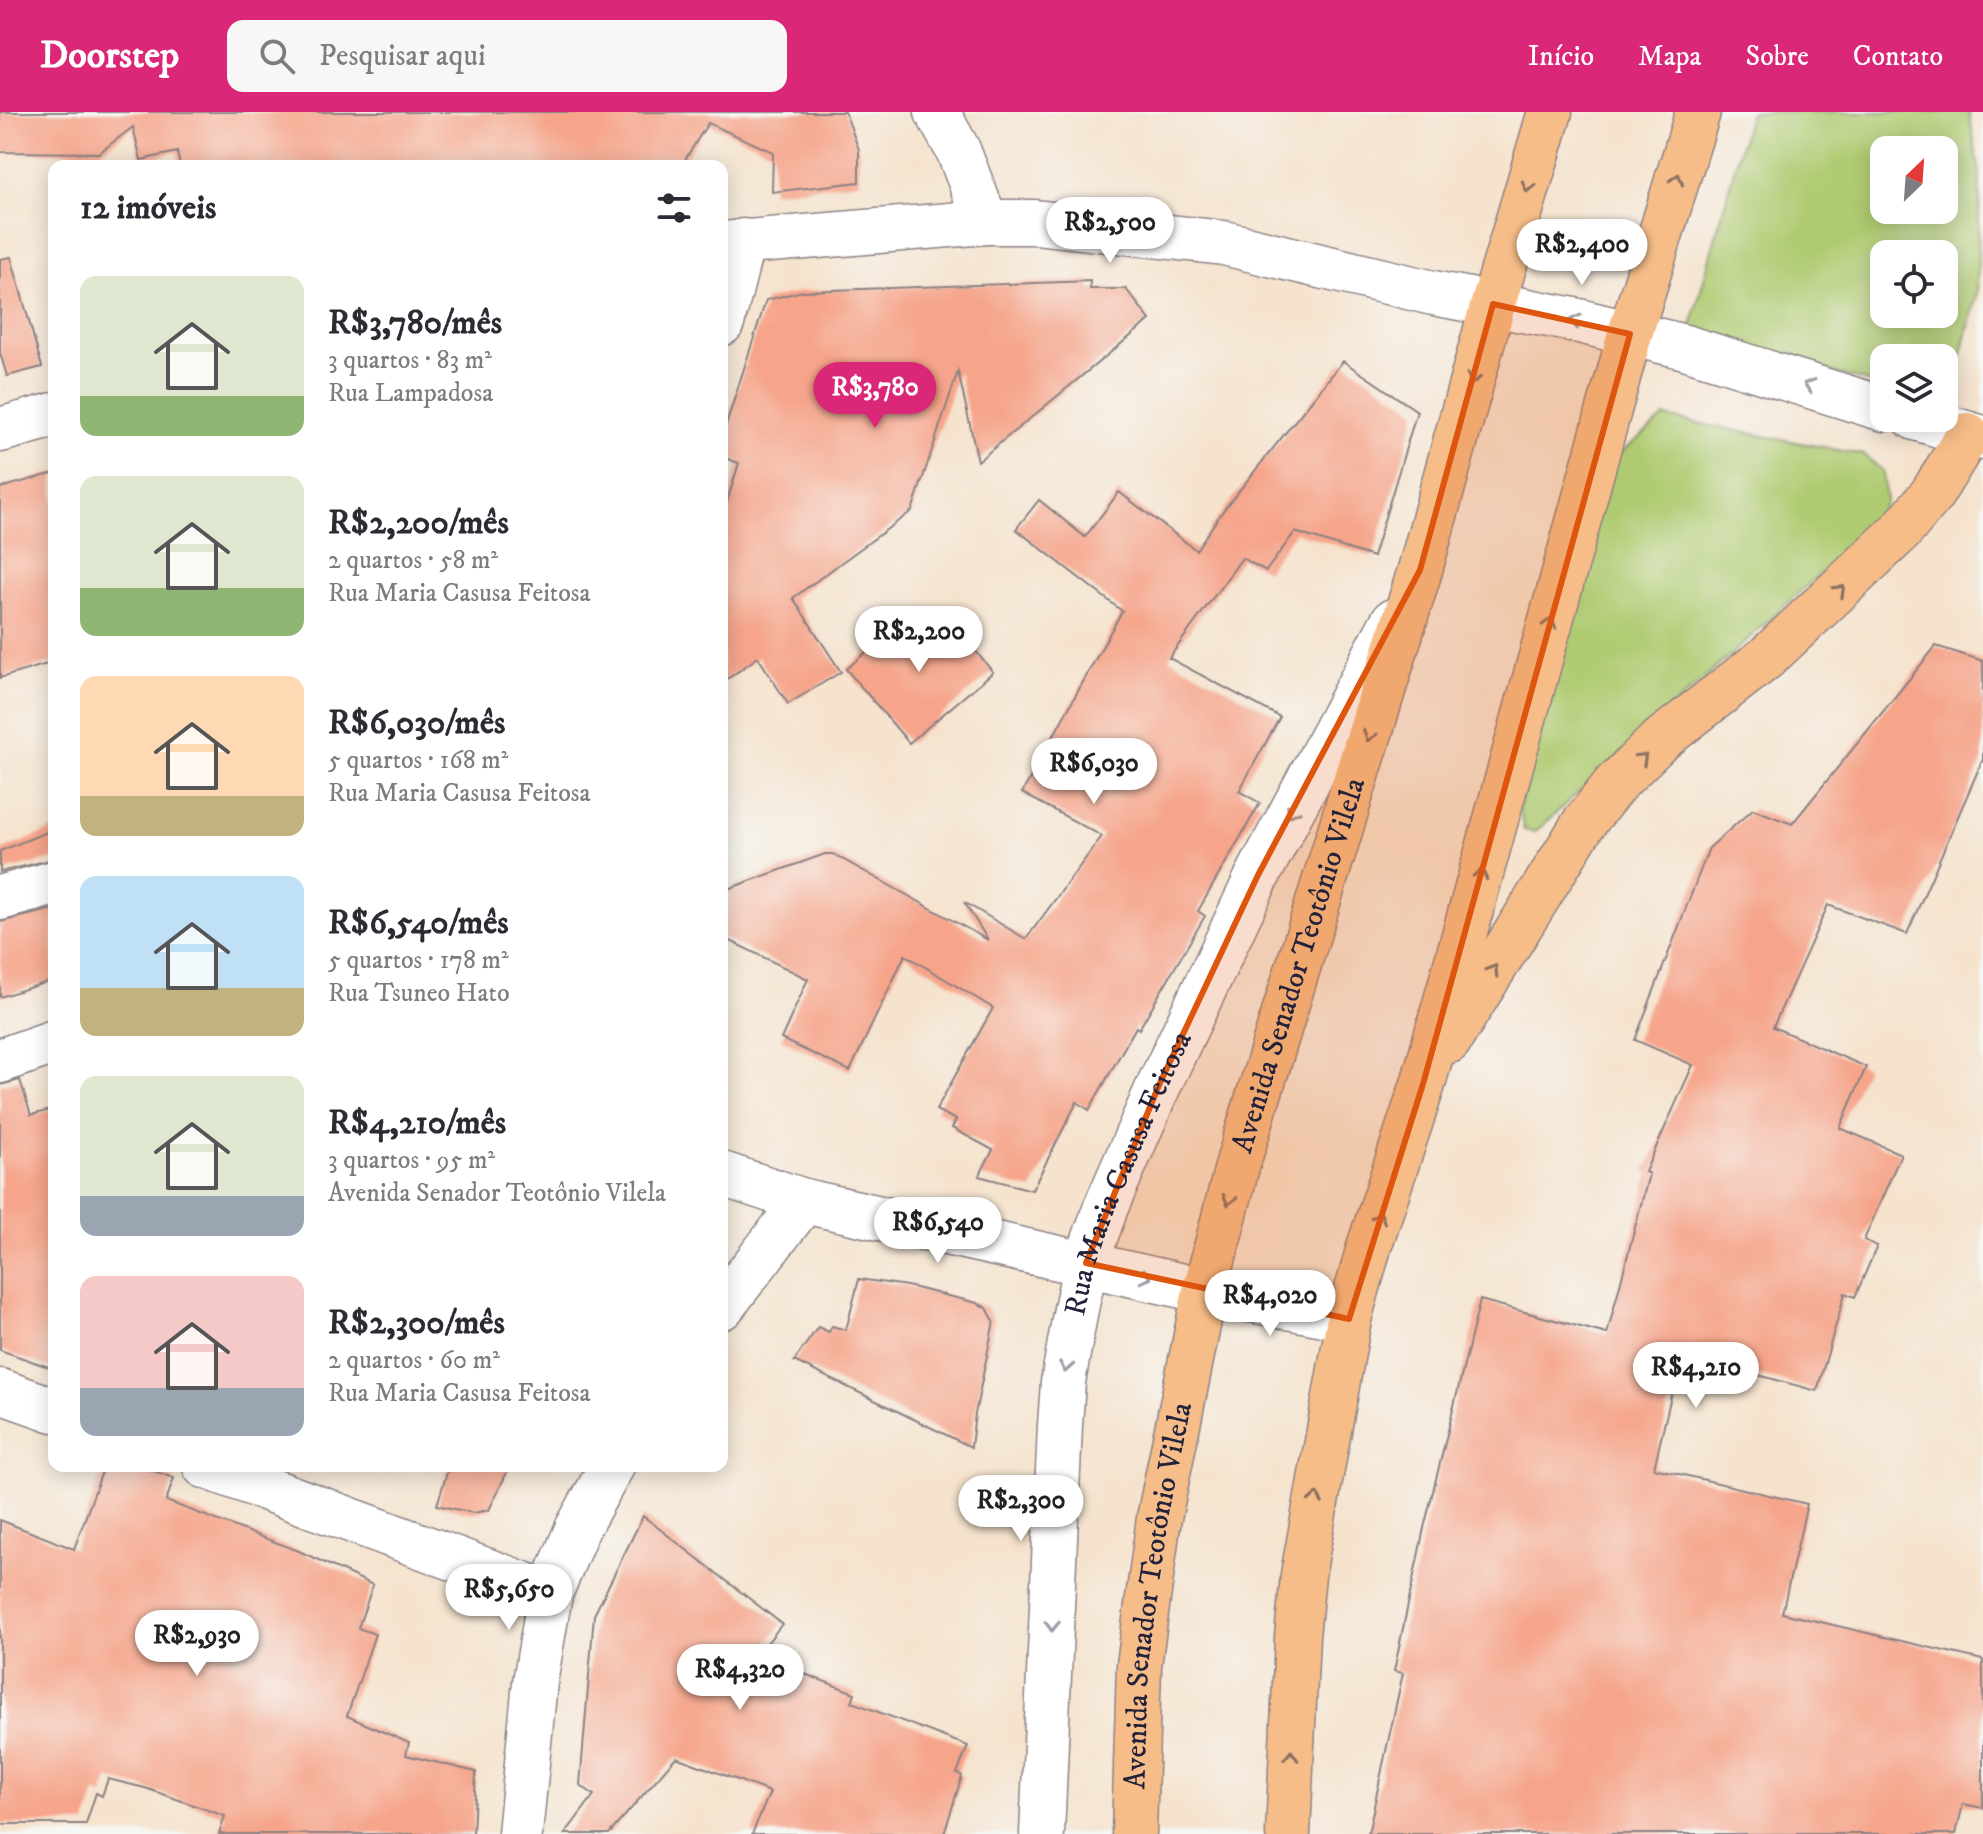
<!DOCTYPE html>
<html lang="pt">
<head>
<meta charset="utf-8">
<style>
  :root { --surface:#fff; --page:#f7f7f7; --text:#2b2b33; --muted:#7c7c81; --accent:#db2777 }
  body { margin:0; font-family:"IM FELL DW Pica",serif; background:var(--page); color:var(--text); height:100vh; display:flex; flex-direction:column; font-size:30px; white-space:nowrap }
  * { box-sizing:border-box; margin:0 }
  p { font-size:26px; color:var(--muted) }
  .icon { flex:none; width:44px; height:44px; fill:none; stroke:currentColor; stroke-width:2; stroke-linecap:round; stroke-linejoin:round }
  .map { position:relative; flex:1; overflow:hidden }
  .side { position:absolute; left:48px; top:48px; width:680px; height:1312px; display:flex; flex-direction:column; background:var(--surface); border-radius:16px; box-shadow:0 4px 20px #0003 }
  .side>* { flex:none }
  .needle { width:52px; rotate:25deg }
  .controls { position:absolute; left:1870px; top:24px; display:grid; gap:16px }
  .controls a { display:grid; place-items:center; width:88px; height:88px; border-radius:16px; background:var(--surface); box-shadow:0 4px 20px #0003; font-size:40px }
  .price { position:absolute; translate:-50% -68px; padding:0 18px; border-radius:28px; background:#fff; color:#222; font-size:26px; line-height:52px; filter:drop-shadow(0 2px 4px #0008) }
  .price::after { content:''; position:absolute; left:50%; top:48px; width:24px; height:18px; margin-left:-12px; background:inherit; clip-path:polygon(0 0,100% 0,50% 100%) }
  .price.current { background:var(--accent); color:#fff }
  ul { padding:0; list-style:none }
  li { display:flex; align-items:center; gap:24px; height:200px; padding:0 32px }
  li span { display:grid; place-items:center; flex:none; width:224px; height:160px; border-radius:16px; color:#555 }
  li>.icon { margin-inline-start:auto }
  span .icon { width:96px; height:96px; fill:#fffc; stroke-width:1 }
  li b { font-size:34px }
  h2 { display:flex; justify-content:space-between; align-items:center; height:96px; padding:0 32px; font-size:34px }
  header { display:flex; align-items:center; gap:48px; box-sizing:border-box; height:112px; padding:0 40px; background:var(--accent); color:#fff }
  header strong { font-size:38px }
  nav { display:flex; gap:44px; margin-inline-start:auto; font-size:28px }
  .search { width:560px; height:72px; background:var(--page); display:flex; align-items:center; gap:20px; box-sizing:border-box; padding:0 28px; border-radius:16px; color:var(--muted); font-size:30px }
  .map>svg:first-child { display:block }
</style>
</head>
<body>
<header>
<strong>Doorstep</strong>
<div class="search"><svg class="icon" aria-label="search" viewBox="0 0 24 24"><circle cx="10" cy="10" r="6"/><path d="M15 15l6 6"/></svg>Pesquisar aqui</div>
<nav><a>Início</a><a>Mapa</a><a>Sobre</a><a>Contato</a></nav>
</header>
<div class="map">
<svg width="1983" height="1722" viewBox="0 0 1983 1722">
  <rect width="100%" height="100%" fill="#f6f6f2"/>
  <filter id="ink" filterUnits="userSpaceOnUse"><feTurbulence type="fractalNoise" baseFrequency=".0125" numOctaves="2"/><feDisplacementMap in="SourceGraphic" scale="16" xChannelSelector="R" yChannelSelector="G"/><feConvolveMatrix kernelMatrix="1 2 1 2 8 2 1 2 1" color-interpolation-filters="sRGB"/></filter>
  <filter id="wash" filterUnits="userSpaceOnUse"><feTurbulence type="fractalNoise" baseFrequency=".006" numOctaves="4" result="noise"/><feDisplacementMap in="SourceGraphic" scale="32" xChannelSelector="R" yChannelSelector="G"/><feGaussianBlur stdDeviation="1.8" result="paint"/><feColorMatrix in="noise" values="0 0 0 0 0 0 0 0 0 0 0 0 0 0 0 0 0 1.4 0 .05"/><feComposite in="paint" operator="in"/></filter>
  <g filter="url(#wash)">
    <rect width="100%" height="100%" fill="#f5e3ce"/>
    <g fill="#afca70" stroke="#687656" stroke-width="2" fill-rule="evenodd">
      <path d="M 1750,0 L 1969,0 L 1980,63 L 1977,181 L 1957,261 L 1944,292 L 1944,246 L 1884,246 L 1884,275 L 1690,218 ZM 1884,38 L 1944,38 L 1944,98 L 1884,98 ZM 1884,142 L 1944,142 L 1944,202 L 1884,202 Z"/>
      <polygon points="1665,305 1864,343 1883,359 1886,388 1876,411 1535,720 1524,718 1519,697 1609,350"/>
    </g>
    <g id="blocks">
      <g fill="#f6a48a">
        <polygon points="0,0 845,0 859,38 859,70 772,80 773,40 708,11 681,54 650,52 650,54 180,54 177,40 141,48 133,15 99,41 0,40"/>
        <polygon points="11,145 42,255 7,264 0,241 0,147"/>
        <polygon points="1090,169 1090,177 1126,177 1150,208 978,349 958,259 912,399 793,486 841,560 788,592 758,545 722,571 722,406 739,351 722,345 722,325 766,188 803,179"/>
        <polygon points="1343,249 1417,299 1373,445 1295,420 1266,459 1242,446 1169,546 1280,605 1239,679 1260,691 1198,799 1205,804 1139,917 1136,915 1089,998 1077,990 1032,1078 979,1064 993,1038 952,1016 956,1008 936,998 993,896 905,843 850,959 781,927 808,867 722,825 722,779 825,742 833,742 988,828 964,790 1026,827 1102,724 1022,681 1122,499 1016,417 1039,388 1085,425 1119,380 1196,438 1222,400"/>
        <polygon points="54,361 54,550 0,566 0,376"/>
        <polygon points="911,503 926,520 946,503 993,560 909,631 846,557"/>
        <polygon points="1936,534 1983,549 1983,647 1907,822 1828,793 1773,915 1866,955 1840,1016 1901,1042 1864,1128 1877,1134 1855,1185 1845,1181 1817,1279 1681,1242 1654,1356 1807,1392 1782,1501 1983,1548 1983,1696 1963,1692 1956,1722 1368,1722 1403,1561 1394,1559 1424,1416 1480,1188 1607,1222 1649,1062 1645,1060 1693,953 1635,928 1709,736 1753,697 1792,712"/>
        <polygon points="54,717 54,747 0,760 0,739"/>
        <polygon points="54,797 54,868 0,885 0,810"/>
        <polygon points="20,968 31,1003 54,997 54,1257 0,1238 0,973"/>
        <polygon points="859,1167 907,1174 977,1191 987,1196 994,1209 975,1302 971,1335 794,1249 818,1215 829,1220 832,1214 846,1218"/>
        <polygon points="104,1354 140,1354 174,1366 166,1389 299,1439 373,1473 358,1516 375,1522 347,1604 409,1631 406,1643 476,1660 473,1722 219,1722 225,1704 145,1676 108,1667 102,1684 96,1681 86,1712 0,1712 0,1408 74,1437"/>
        <polygon points="449,1354 510,1354 489,1398 473,1401 437,1393"/>
        <polygon points="643,1404 782,1512 757,1544 855,1581 852,1590 968,1634 957,1661 962,1664 944,1722 752,1722 770,1680 676,1645 609,1722 565,1722 594,1683 580,1673 594,1503"/>
      </g>
    </g>
  </g>
  <g filter="url(#ink)">
    <use href="#blocks" fill-opacity="0" stroke="#8c8284" stroke-width="2"/>
    <g fill="none" stroke-linecap="round" stroke-linejoin="round">
      <defs>
        <g id="minor">
          <polyline points="937,0 958,38 986,110"/>
          <polyline points="722,132 986,110 1035,110 1224,131 1433,181 1575,208 1685,235 1884,297"/>
          <polyline points="722,211 743,129"/>
          <polyline points="1915,306 1983,326"/>
          <polyline points="0,318 54,303"/>
          <polyline points="0,786 54,771"/>
          <polyline points="0,949 54,930"/>
          <polyline points="722,1062 804,1089 1205,1179 1349,1207"/>
          <polyline points="722,1195 804,1089"/>
          <polyline points="0,1279 54,1298"/>
          <polyline points="205,1354 550,1482"/>
          <polyline points="520,1722 535,1570 550,1482 577,1417 612,1354"/>
          <path id="s1" d="M 1042,1722 L 1060,1313 L 1063,1270 L 1076,1197 L 1086,1151 L 1106,1095 L 1159,973 L 1258,763 L 1393,509"/>
        </g>
        <g id="primary">
          <polyline points="1449,929 1584,711 1615,672 1658,630 1766,546 1901,419 1932,382 1968,323"/>
          <path id="s2" d="M 1134,1722 L 1139,1553 L 1159,1406 L 1205,1179 L 1238,1051 L 1420,458 L 1493,192 L 1550,0"/>
          <polyline points="1288,1722 1297,1525 1303,1463 1349,1207 1369,1135 1423,972 1630,222 1698,0"/>
        </g>
      </defs>
      <use href="#minor" stroke="#8c8284" stroke-width="47"/>
      <use href="#primary" stroke="#8c8284" stroke-width="47"/>
      <use href="#minor" stroke="#fff" stroke-width="44"/>
      <use href="#primary" stroke="#f7bd88" stroke-width="44"/>
    </g>
    <defs><path id="oneway-chevron" d="M-2-3.5L2.5 0L-2 3.5" fill="none" stroke-width="1.6" stroke-linecap="round" stroke-linejoin="round" transform="scale(2)"/></defs>
    <g stroke="#8c7062">
      <use href="#oneway-chevron" transform="translate(1677 67) rotate(-73)"/>
      <use href="#oneway-chevron" transform="translate(1528 75) rotate(106)"/>
      <use href="#oneway-chevron" transform="translate(1473 267) rotate(105)"/>
      <use href="#oneway-chevron" transform="translate(1840 478) rotate(-44)"/>
      <use href="#oneway-chevron" transform="translate(1550 511) rotate(-75)"/>
      <use href="#oneway-chevron" transform="translate(1369 624) rotate(107)"/>
      <use href="#oneway-chevron" transform="translate(1642 646) rotate(-44)"/>
      <use href="#oneway-chevron" transform="translate(1481 762) rotate(-75)"/>
      <use href="#oneway-chevron" transform="translate(1493 858) rotate(-58)"/>
      <use href="#oneway-chevron" transform="translate(1229 1088) rotate(104)"/>
      <use href="#oneway-chevron" transform="translate(1379 1105) rotate(-72)"/>
      <use href="#oneway-chevron" transform="translate(1316 1386) rotate(-80)"/>
      <use href="#oneway-chevron" transform="translate(1291 1644) rotate(-87)"/>
    </g>
    <g stroke="#9c9ca7">
      <use href="#oneway-chevron" transform="translate(1575 209) rotate(-167)"/>
      <use href="#oneway-chevron" transform="translate(1809 273) rotate(-163)"/>
      <use href="#oneway-chevron" transform="translate(1292 700) rotate(118)"/>
      <use href="#oneway-chevron" transform="translate(1146 1165) rotate(14)"/>
      <use href="#oneway-chevron" transform="translate(1066 1255) rotate(100)"/>
      <use href="#oneway-chevron" transform="translate(1052 1514) rotate(92)"/>
    </g>
  </g>
  <path fill="#de560e" fill-opacity="0.2" stroke="#de560e" stroke-width="6" stroke-linejoin="round" d="M 1493,192 L 1630,222 L 1423,972 L 1349,1207 L 1086,1151 L 1159,973 L 1258,763 L 1420,458 Z"/>
  <g text-anchor="middle" dominant-baseline="central" stroke-width="6" stroke-linejoin="round" paint-order="stroke">
    <g font-size="30" fill="#22223b" stroke="#f6f6f2">
      <text stroke="none"><textPath href="#s2" startOffset="888">Avenida Senador Teotônio Vilela</textPath></text>
      <text stroke="none"><textPath href="#s1" startOffset="672">Rua Maria Casusa Feitosa</textPath></text>
      <text stroke="none"><textPath href="#s2" startOffset="240">Avenida Senador Teotônio Vilela</textPath></text>
    </g>
  </g>
</svg>
<div class="controls">
<a><svg class="needle" viewBox="-14 -14 28 28"><path d="M0-13l5 13h-10z" fill="#e53935"/><path d="M0 13l5-13h-10z" fill="#7c7c81"/></svg></a>
<a><svg class="icon" aria-label="locate" viewBox="0 0 24 24"><circle cx="12" cy="12" r="6"/><path d="M12 2v4M12 18v4M2 12h4M18 12h4"/></svg></a>
<a><svg class="icon" aria-label="layers" viewBox="0 0 24 24"><path d="M12 4l9 5-9 5-9-5zM3 14l9 5 9-5"/></svg></a>
</div>
<b class="price" style="left:1110px;top:153px">R$2,500</b>
<b class="price" style="left:1582px;top:175px">R$2,400</b>
<b class="price current" style="left:875px;top:318px">R$3,780</b>
<b class="price" style="left:919px;top:562px">R$2,200</b>
<b class="price" style="left:1094px;top:694px">R$6,030</b>
<b class="price" style="left:938px;top:1153px">R$6,540</b>
<b class="price" style="left:1270px;top:1226px">R$4,020</b>
<b class="price" style="left:1696px;top:1298px">R$4,210</b>
<b class="price" style="left:1021px;top:1431px">R$2,300</b>
<b class="price" style="left:509px;top:1520px">R$5,650</b>
<b class="price" style="left:197px;top:1566px">R$2,930</b>
<b class="price" style="left:740px;top:1600px">R$4,320</b>
<section class="side">
<h2>12 imóveis<svg class="icon" aria-label="filters" viewBox="0 0 24 24"><path d="M4 7h16M4 17h16"/><circle cx="9" cy="7" r="2"/><circle cx="15" cy="17" r="2"/></svg></h2>
<ul>
<li><span style="background:linear-gradient(#dfe7d0 75%,#8fb573 0)"><svg class="icon" aria-label="home" viewBox="0 0 24 24"><path d="M3 11l9-7 9 7M6 9v11h12V9"/></svg></span><div><b>R$3,780/mês</b><p>3 quartos · 83 m²</p><p>Rua Lampadosa</p></div></li>
<li><span style="background:linear-gradient(#dfe7d0 70%,#8fb573 0)"><svg class="icon" aria-label="home" viewBox="0 0 24 24"><path d="M3 11l9-7 9 7M6 9v11h12V9"/></svg></span><div><b>R$2,200/mês</b><p>2 quartos · 58 m²</p><p>Rua Maria Casusa Feitosa</p></div></li>
<li><span style="background:linear-gradient(#ffd9b3 75%,#c2b280 0)"><svg class="icon" aria-label="home" viewBox="0 0 24 24"><path d="M3 11l9-7 9 7M6 9v11h12V9"/></svg></span><div><b>R$6,030/mês</b><p>5 quartos · 168 m²</p><p>Rua Maria Casusa Feitosa</p></div></li>
<li><span style="background:linear-gradient(#bfe0f5 70%,#c2b280 0)"><svg class="icon" aria-label="home" viewBox="0 0 24 24"><path d="M3 11l9-7 9 7M6 9v11h12V9"/></svg></span><div><b>R$6,540/mês</b><p>5 quartos · 178 m²</p><p>Rua Tsuneo Hato</p></div></li>
<li><span style="background:linear-gradient(#dfe7d0 75%,#9aa5b1 0)"><svg class="icon" aria-label="home" viewBox="0 0 24 24"><path d="M3 11l9-7 9 7M6 9v11h12V9"/></svg></span><div><b>R$4,210/mês</b><p>3 quartos · 95 m²</p><p>Avenida Senador Teotônio Vilela</p></div></li>
<li><span style="background:linear-gradient(#f6c9c9 70%,#9aa5b1 0)"><svg class="icon" aria-label="home" viewBox="0 0 24 24"><path d="M3 11l9-7 9 7M6 9v11h12V9"/></svg></span><div><b>R$2,300/mês</b><p>2 quartos · 60 m²</p><p>Rua Maria Casusa Feitosa</p></div></li>
</ul>
</section>
</div>
</body>
</html>
